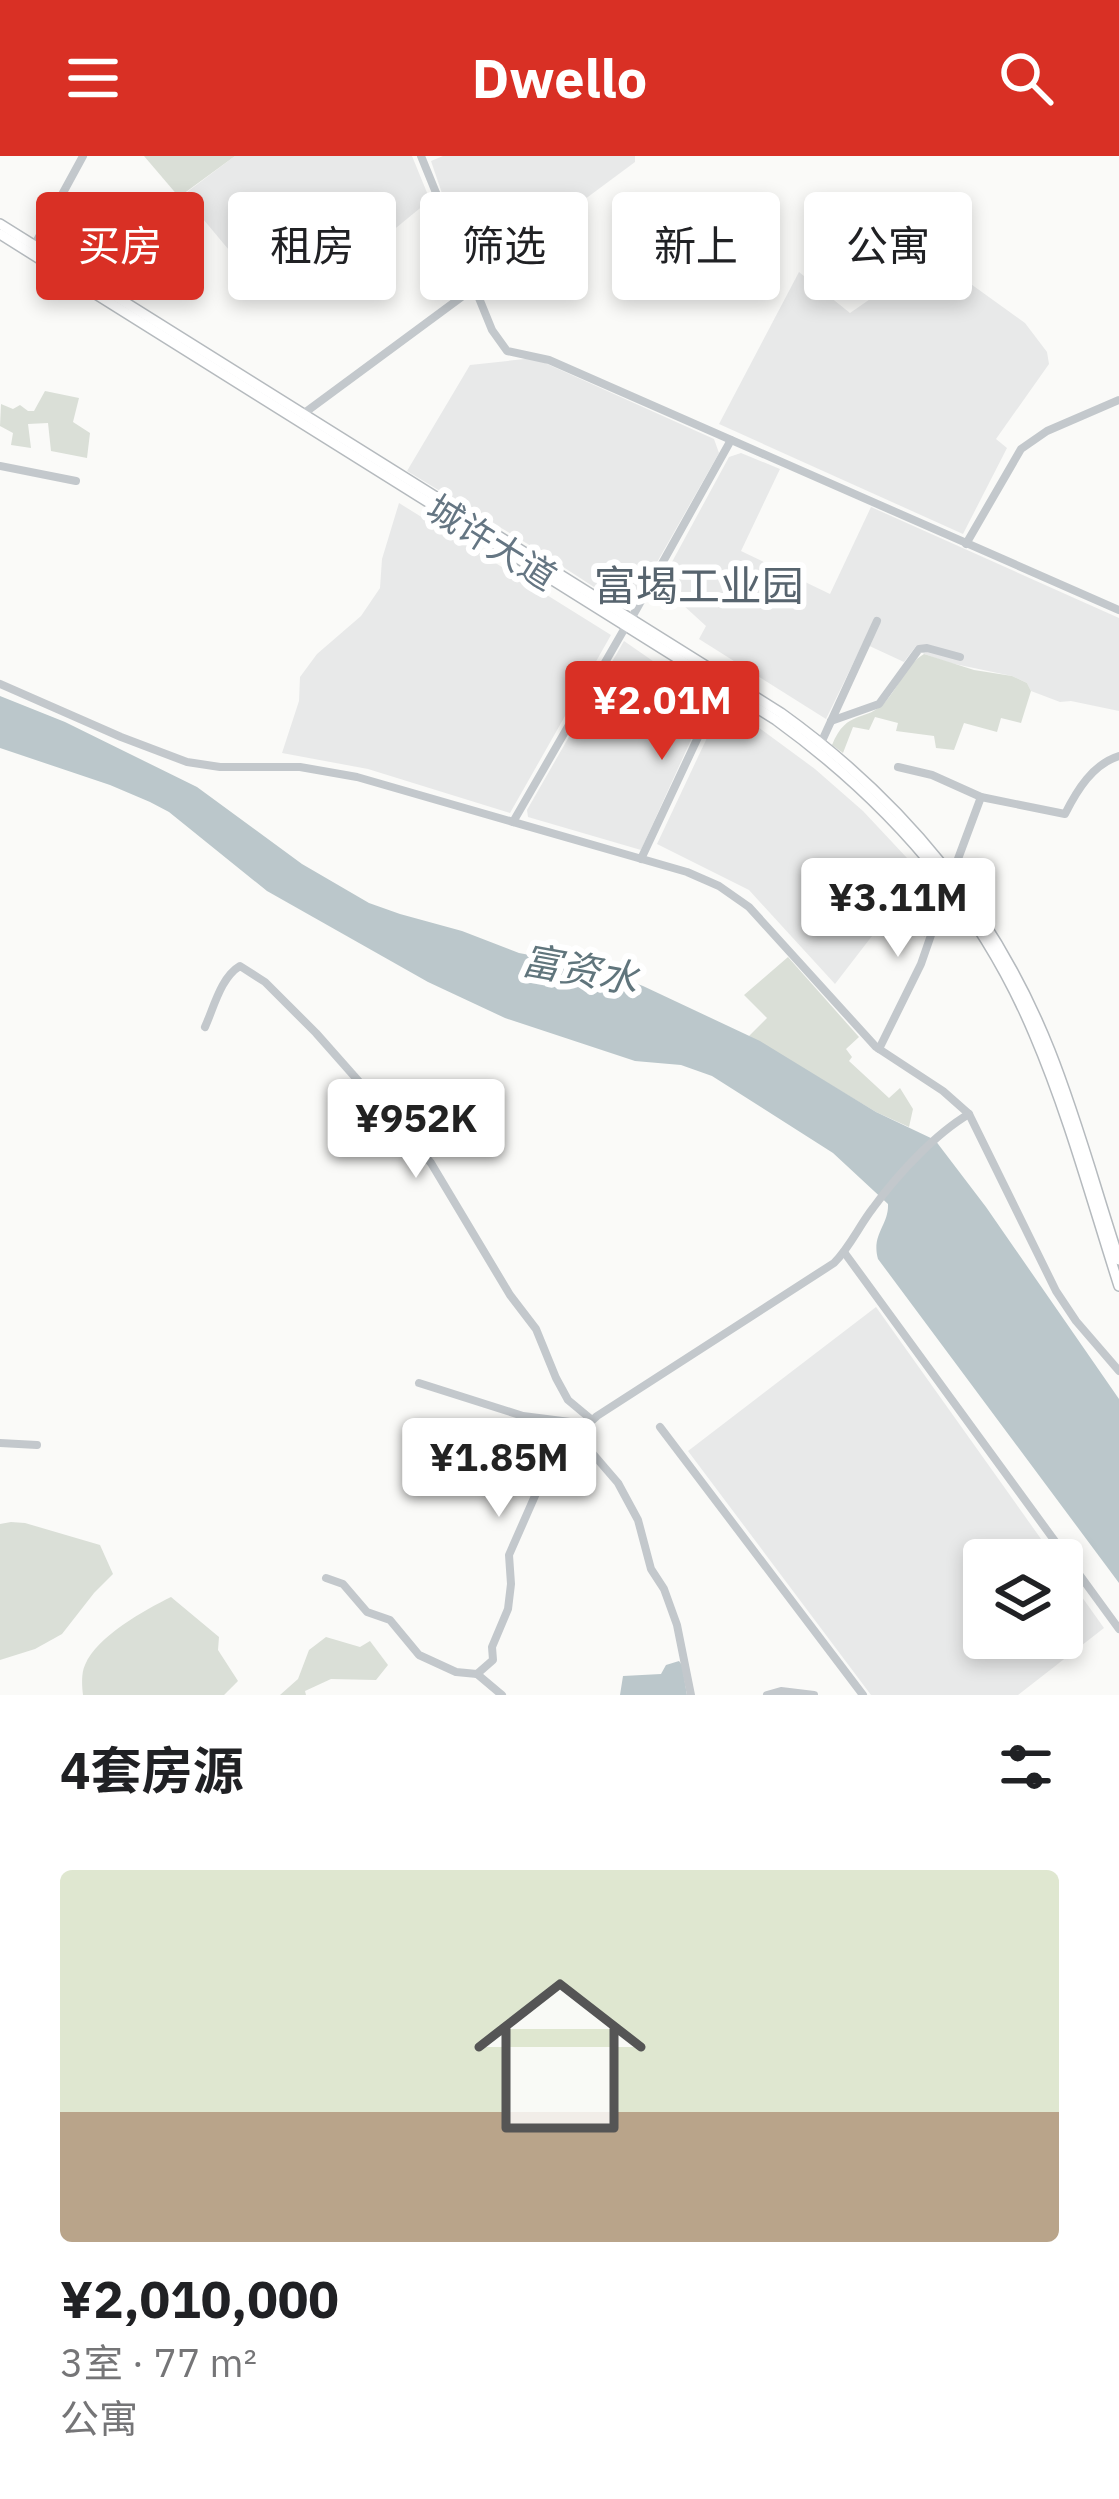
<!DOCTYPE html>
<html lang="zh">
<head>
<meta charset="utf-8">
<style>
  :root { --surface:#fff; --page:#f6f6f6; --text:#202124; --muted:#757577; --accent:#d93025 }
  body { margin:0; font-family:"IBM Plex Sans","Noto Sans SC",sans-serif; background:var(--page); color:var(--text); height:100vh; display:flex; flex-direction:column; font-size:45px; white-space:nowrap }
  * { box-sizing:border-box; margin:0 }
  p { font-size:39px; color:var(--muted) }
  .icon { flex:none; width:66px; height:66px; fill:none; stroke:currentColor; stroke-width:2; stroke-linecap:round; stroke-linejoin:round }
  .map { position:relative; height:1539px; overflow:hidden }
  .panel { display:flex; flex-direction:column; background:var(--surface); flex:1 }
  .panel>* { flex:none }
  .top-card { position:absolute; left:36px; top:36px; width:1047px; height:108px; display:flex; gap:24px }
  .controls { position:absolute; left:963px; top:1383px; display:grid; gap:24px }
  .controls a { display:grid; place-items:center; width:120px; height:120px; border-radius:12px; background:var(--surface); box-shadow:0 6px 18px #0003; font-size:60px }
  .price { position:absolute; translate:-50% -102px; padding:0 27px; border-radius:12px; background:#fff; color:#222; font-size:39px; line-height:78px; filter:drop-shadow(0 3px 6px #0008) }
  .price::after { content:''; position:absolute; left:50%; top:72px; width:36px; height:27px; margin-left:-18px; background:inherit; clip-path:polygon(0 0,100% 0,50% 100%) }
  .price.on { background:var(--accent); color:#fff }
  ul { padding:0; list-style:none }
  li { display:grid; align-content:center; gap:24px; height:636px; padding:0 60px }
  li span { display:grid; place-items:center; height:372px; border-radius:12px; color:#555 }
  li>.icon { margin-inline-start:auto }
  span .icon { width:216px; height:216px; fill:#fffc; stroke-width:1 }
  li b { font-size:51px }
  h2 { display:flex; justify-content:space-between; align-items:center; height:144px; padding:0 60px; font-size:51px }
  .tag { padding:0 42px; border-radius:12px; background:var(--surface); box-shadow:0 6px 18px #0003; font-size:42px; line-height:108px }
  .tag.on { background:var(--accent); color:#fff }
  header { display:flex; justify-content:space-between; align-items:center; height:156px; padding:0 60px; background:var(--accent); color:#fff; font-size:54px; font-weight:700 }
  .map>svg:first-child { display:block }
</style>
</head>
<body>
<header><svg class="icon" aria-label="menu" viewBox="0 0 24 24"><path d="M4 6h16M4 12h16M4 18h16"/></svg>Dwello<svg class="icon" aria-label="search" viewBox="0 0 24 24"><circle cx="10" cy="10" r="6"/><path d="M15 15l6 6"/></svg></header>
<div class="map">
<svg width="1119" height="1539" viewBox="0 0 1119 1539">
  <rect width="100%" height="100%" fill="#fafaf8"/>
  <g fill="#e8e9e9">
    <polygon points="235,0 412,0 430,44 341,117 298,67 244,112 183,39"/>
    <polygon points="443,0 635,0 635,6 480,121 451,64 431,5"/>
    <polygon points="932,100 1025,167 1047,196 1049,208 996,283 1007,292 963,378 719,268 799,116 850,157"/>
    <polygon points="534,202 714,283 719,297 639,438 624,446 617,446 531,390 407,315 470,209"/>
    <polygon points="741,297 780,313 741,395 830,438 871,351 1119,462 1119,555 1071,545 1060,546 1031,535 1027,527 1012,520 950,507 924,498 916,490 904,506 863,487 826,563 699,483 706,470 660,428 729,301"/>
    <polygon points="399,347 611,479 510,657 368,613 282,597 299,545 300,521 317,498 361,460 380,432 382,403"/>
    <polygon points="624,485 709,544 641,694 528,661 527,654"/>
    <polygon points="722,550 754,568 815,613 863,655 922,718 940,741 925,781 889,758 835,828 749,734 657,688"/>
    <polygon points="876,1151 1056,1404 984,1404 984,1482 1062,1482 1062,1413 1104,1472 1018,1539 871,1539 688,1295"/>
  </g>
  <g fill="#dadfd7">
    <polygon points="144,0 235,0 179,41"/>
    <polygon points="45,235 79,242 73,266 90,277 87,302 51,295 48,267 28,268 31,292 11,289 13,277 0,270 1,248 13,253 20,249 28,255 34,255"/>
    <path d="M 924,498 L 974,514 L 1012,520 L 1027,527 L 1031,535 L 1021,567 L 1001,562 L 997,576 L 964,567 L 954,594 L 936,592 L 934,580 L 896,575 L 898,567 L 875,561 L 869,574 L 853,571 L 843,597 L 832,589 C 847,552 866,567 885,546 C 900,530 905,509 924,498 Z"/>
    <polygon points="788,801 859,881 846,893 852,901 849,905 889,942 900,932 913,953 909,971 876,956 749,880 767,862 744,839"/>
    <polygon points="11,1366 25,1367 100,1389 113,1418 94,1437 62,1478 35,1493 0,1504 0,1368"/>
    <path d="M 171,1441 L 219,1481 L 218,1494 L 238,1525 L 224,1539 L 83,1539 C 82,1530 81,1517 85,1509 C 97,1480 145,1454 171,1441 Z"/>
    <polygon points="326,1481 360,1491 370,1485 388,1509 376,1524 331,1523 305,1535 306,1539 280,1539 298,1523 309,1494"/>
  </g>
  <g fill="#bbc7cb">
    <path d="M 0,540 L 65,566 L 197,631 L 302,708 L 369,747 L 400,758 L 462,775 L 519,797 L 593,811 L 643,830 L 760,885 L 876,956 L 935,984 L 986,1051 L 1119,1243 L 1119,1427 L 878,1103 C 871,1078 889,1069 888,1048 L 833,997 L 712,920 L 681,909 L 635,905 L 505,862 L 428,826 L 267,735 L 169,656 L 150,646 L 110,629 L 0,592 Z"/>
    <polygon points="679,1505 682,1509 687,1539 620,1539 623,1520 661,1518 666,1509"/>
  </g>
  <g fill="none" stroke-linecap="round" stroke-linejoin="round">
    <defs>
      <g id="major">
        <path d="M 0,68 L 781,557 C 902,644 995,756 1050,895 C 1077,963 1096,1034 1119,1104"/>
        <path d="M 0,78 L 776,564 C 889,646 980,749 1034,878 C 1069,960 1092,1046 1119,1130"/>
      </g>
    </defs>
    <use href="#major" stroke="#b5babe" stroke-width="12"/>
    <g stroke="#c3c8cc" stroke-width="8">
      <polyline points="421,0 492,174 507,195 549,204 1119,454"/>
      <polyline points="34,90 83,0"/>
      <polyline points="303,258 475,131"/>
      <polyline points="0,310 76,325"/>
      <polyline points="966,388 1021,293 1047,275 1119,244"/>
      <polyline points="631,463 731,284"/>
      <polyline points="0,528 121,581 187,606 220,611 300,611 357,621 687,716 719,730 749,751 876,891 943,935 969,958 1056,1135 1076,1165 1119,1215"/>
      <polyline points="831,565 879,548 919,493 927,492 960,501"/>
      <polyline points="821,587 877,465"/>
      <path d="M 898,611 L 932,619 L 981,641 L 1065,658 C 1077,634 1093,608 1119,600"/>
      <polyline points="513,666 626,470"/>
      <polyline points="641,703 722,530"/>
      <polyline points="952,719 981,641"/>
      <path d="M 205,871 C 214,851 221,821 240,810 L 265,826 L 316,877 L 431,1007 L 510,1139 L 536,1173 L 556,1222 L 568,1244 L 592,1264"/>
      <polyline points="879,893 921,808 948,730"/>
      <polyline points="844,1096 1119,1473"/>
      <polyline points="419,1227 523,1260 586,1268"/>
      <polyline points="660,1271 863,1539"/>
      <polyline points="583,1274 587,1291 618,1327 638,1364 651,1413 664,1433 677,1469 691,1539"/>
      <polyline points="0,1287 37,1289"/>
      <polyline points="326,1422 343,1428 367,1456 390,1464 419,1499 456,1516 477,1518 502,1539"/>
      <path d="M 477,1518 L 493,1504 L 492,1491 L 508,1453 L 511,1428 L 509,1399 L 552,1301 L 597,1260 L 834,1107 C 850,1091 859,1070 873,1052 C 897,1019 935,978 969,958"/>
      <polyline points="767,1539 781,1535 814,1539"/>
    </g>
    <use href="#major" stroke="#fff" stroke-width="9"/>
  </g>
  <g text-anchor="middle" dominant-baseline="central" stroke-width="12" stroke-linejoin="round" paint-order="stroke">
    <g font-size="36" fill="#657683" stroke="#fff">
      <text transform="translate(492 386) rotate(32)">城许大道</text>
    </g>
    <g font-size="39" font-style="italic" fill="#60757c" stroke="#fff">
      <text transform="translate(580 813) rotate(10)">富资水</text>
    </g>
    <g font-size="42" fill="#57646e" stroke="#fff">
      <text x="699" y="429">富堨工业园</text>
    </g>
  </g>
</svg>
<div class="controls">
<a><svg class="icon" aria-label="layers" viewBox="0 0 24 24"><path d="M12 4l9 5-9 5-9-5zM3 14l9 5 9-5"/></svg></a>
</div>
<b class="price on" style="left:662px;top:607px">¥2.01M</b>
<b class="price" style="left:898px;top:804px">¥3.11M</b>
<b class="price" style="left:416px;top:1025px">¥952K</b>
<b class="price" style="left:499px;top:1364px">¥1.85M</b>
<div class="top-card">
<a class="tag on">买房</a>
<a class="tag">租房</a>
<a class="tag">筛选</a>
<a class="tag">新上</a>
<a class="tag">公寓</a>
</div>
</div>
<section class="panel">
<h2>4套房源<svg class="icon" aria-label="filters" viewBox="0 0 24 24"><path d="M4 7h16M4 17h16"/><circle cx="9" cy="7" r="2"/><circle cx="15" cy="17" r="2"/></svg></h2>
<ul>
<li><span style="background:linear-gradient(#dfe7d0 65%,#b9a48a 0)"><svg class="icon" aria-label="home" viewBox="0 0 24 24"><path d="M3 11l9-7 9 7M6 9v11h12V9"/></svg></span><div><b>¥2,010,000</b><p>3室 · 77 m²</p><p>公寓</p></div></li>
</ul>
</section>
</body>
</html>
